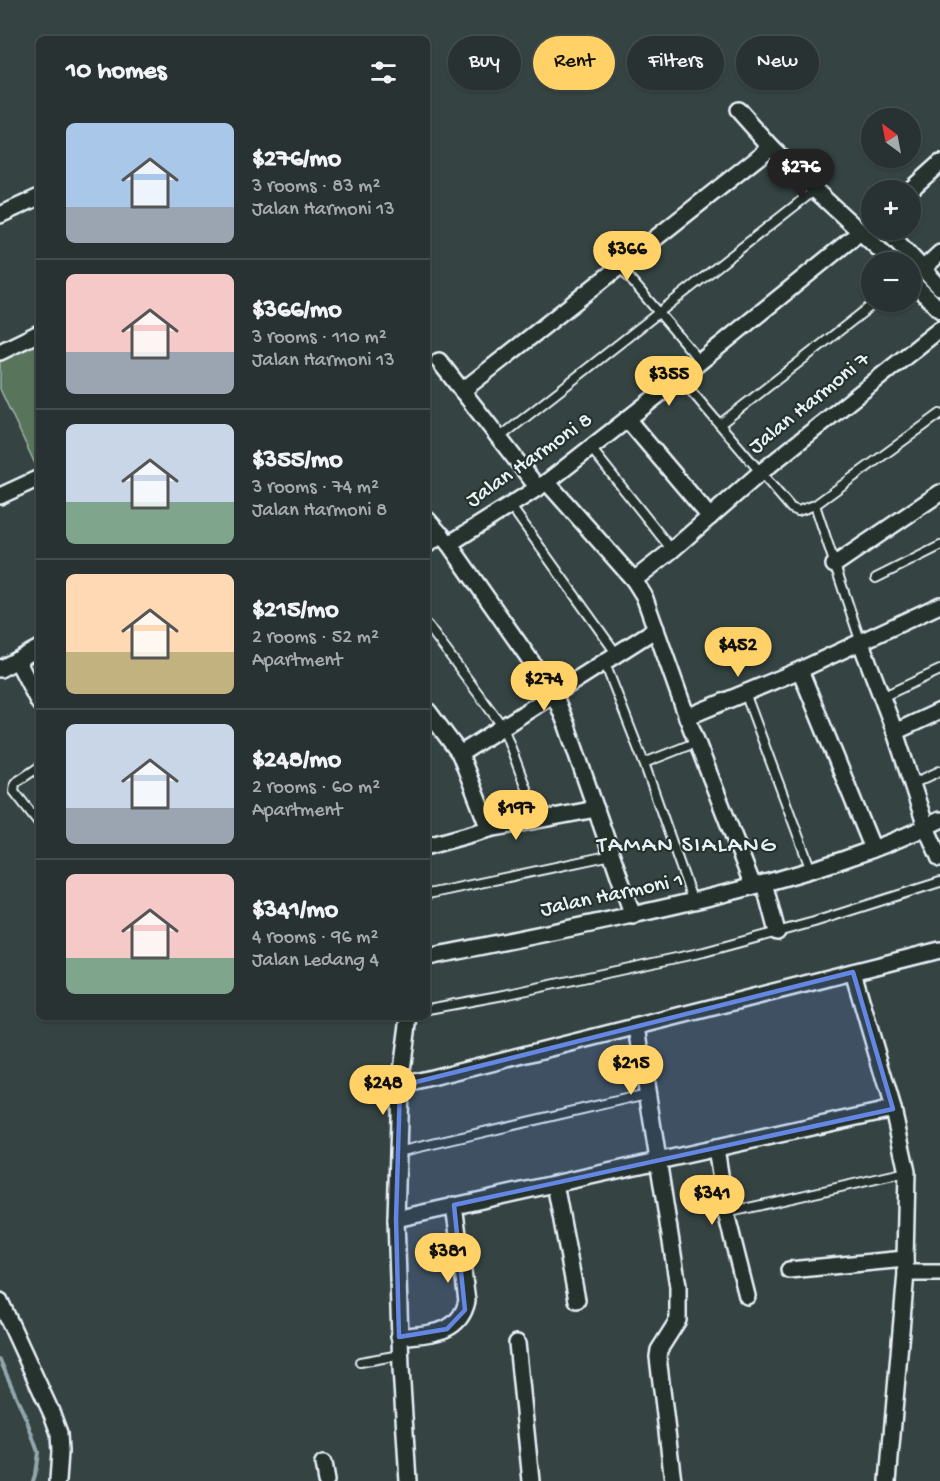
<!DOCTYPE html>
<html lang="en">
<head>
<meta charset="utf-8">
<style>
  :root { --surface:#283232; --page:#343e3e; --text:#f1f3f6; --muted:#a5aaac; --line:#444d4d; --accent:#ffd166 }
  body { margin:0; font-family:"Gochi Hand",sans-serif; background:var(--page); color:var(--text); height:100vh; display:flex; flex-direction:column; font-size:22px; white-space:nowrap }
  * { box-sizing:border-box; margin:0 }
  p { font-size:20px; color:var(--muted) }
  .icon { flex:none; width:33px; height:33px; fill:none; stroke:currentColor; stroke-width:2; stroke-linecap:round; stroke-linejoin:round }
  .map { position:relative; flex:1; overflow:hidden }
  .details { position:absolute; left:36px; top:36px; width:394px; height:984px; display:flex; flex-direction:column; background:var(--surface); border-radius:9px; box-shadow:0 2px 4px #0004,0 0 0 2px var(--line) }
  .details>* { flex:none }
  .top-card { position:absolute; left:448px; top:36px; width:400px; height:54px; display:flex; gap:12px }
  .needle { width:39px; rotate:328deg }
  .fabs { position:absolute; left:861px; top:108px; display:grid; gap:12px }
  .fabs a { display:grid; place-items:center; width:60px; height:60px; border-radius:50%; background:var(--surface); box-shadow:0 2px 4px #0004,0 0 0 2px var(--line); font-size:30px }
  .price { position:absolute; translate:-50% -51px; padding:0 14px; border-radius:21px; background:var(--accent); color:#111; font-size:20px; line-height:39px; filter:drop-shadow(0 2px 3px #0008) }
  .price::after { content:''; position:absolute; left:50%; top:36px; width:18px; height:14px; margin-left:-9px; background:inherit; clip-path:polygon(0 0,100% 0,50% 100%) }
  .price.current { background:#222; color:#fff }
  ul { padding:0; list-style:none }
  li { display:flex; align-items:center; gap:18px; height:150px; padding:0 30px }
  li+li { border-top:2px solid var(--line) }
  li span { display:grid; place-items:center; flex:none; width:168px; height:120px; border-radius:9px; color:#555 }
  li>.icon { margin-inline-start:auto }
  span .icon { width:72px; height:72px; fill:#fffc; stroke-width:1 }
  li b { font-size:26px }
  h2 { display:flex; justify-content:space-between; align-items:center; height:72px; padding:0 30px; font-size:26px }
  .chip { padding:0 21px; border-radius:27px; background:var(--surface); box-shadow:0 2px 4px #0004,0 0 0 2px var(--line); font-size:21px; line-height:54px }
  .chip.current { background:var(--accent); color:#111 }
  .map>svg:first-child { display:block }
</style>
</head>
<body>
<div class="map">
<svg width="940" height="1481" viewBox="0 0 940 1481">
  <rect width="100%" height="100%" fill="#354343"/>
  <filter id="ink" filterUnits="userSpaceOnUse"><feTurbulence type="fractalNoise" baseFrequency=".0167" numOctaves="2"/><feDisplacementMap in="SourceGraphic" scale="12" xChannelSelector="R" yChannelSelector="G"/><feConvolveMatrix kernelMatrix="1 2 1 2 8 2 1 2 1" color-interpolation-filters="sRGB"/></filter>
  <g filter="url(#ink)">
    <polygon fill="#58745b" stroke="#a0b2aa" stroke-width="1.5" points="39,342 39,467 37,468 0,389 0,361"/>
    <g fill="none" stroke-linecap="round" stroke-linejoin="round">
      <polyline stroke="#92a7ae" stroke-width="4" points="0,1360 27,1421 38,1452 35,1475 33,1481"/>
      <defs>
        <g id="service">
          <polyline points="620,267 700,361"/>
          <polyline points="680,378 791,508 798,511 815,505 861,643"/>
          <polyline points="720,424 876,302"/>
          <polyline points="499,438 815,190"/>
          <polyline points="590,447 672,550"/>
          <polyline points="510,505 616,653"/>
          <polyline points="815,505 940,414"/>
          <polyline points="876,578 940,546"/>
          <polyline points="428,626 503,727 538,820"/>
          <polyline points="604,661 644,763 693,902"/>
          <polyline points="745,693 811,870"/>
          <polyline points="882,697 940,670"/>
          <polyline points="644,763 697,742"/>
          <polyline points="39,767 15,783 14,791 39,823"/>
          <polyline points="912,784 940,771"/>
          <polyline points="428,894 612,855"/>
          <polyline points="428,1009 504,995 704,952 814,922 940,882"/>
          <polyline points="398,1152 647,1094"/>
          <polyline points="726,1213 907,1172"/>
          <polyline points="360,1362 400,1355"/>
        </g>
        <g id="minor">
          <polyline points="738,110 771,147 815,190 893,262"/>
          <polyline points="910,190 940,163"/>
          <polyline points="0,215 39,197"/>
          <polyline points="886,230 940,287"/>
          <polyline points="923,269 940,253"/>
          <polyline points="910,280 940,310"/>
          <polyline points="0,352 39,333"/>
          <polyline points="439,361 538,488"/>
          <polyline points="462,391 771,147"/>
          <polyline points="627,419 710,517"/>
          <polyline points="547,482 634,580 644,596 687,717 753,886"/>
          <polyline points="0,496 39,478"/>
          <polyline points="428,520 449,544 554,694 567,726 633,916"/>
          <polyline points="428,544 442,535"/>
          <polyline points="449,544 547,482 680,378 860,232"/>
          <polyline points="834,565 940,493"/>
          <polyline points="634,580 672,550 760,473 940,329"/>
          <polyline points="861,643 895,732 940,711"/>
          <polyline points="39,648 17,660 39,703"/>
          <polyline points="0,669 17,660"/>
          <polyline points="800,670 873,849"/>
          <polyline points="428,711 460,754 489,829"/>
          <polyline points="687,717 800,670 940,605"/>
          <polyline points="895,732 926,827 940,859"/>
          <polyline points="460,754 656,629"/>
          <polyline points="428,846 489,829 596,809"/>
          <polyline points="764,883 777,932"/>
          <path d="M 428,957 C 532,936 636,916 739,890 C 807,872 877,852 940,820"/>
          <polyline points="853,972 893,1109 907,1172 905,1259 906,1273 888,1481"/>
          <polyline points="637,1027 678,1286 678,1320 659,1350 658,1357 673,1481"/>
          <polyline points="400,1086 940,950"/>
          <polyline points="716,1148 726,1213 747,1296"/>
          <polyline points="555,1184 577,1300"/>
          <polyline points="396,1219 893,1109"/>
          <polyline points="789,1270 905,1259"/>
          <polyline points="906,1273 940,1273"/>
          <polyline points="0,1301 52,1414 59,1433 60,1452 58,1481"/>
          <path d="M 399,1337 C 428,1333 459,1336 467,1301 L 454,1205"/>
          <polyline points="517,1343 531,1481"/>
          <polyline points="323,1464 326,1481"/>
          <polyline points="408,1481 401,1368 396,1219 400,1086 409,1017"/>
        </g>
      </defs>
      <use href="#service" stroke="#e8f1f8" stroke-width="12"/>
      <use href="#minor" stroke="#e8f1f8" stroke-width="20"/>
      <use href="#service" stroke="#26332d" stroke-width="8"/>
      <use href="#minor" stroke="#26332d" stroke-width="15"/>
    </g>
  </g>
  <path fill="#6487e3" fill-opacity="0.2" stroke="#6487e3" stroke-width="4.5" stroke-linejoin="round" d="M 853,972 L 893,1109 L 454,1205 L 465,1310 L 447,1329 L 399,1337 L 396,1219 L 400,1086 Z"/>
  <g text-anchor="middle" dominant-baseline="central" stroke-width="4.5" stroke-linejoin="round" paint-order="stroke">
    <g font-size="22" fill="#e8f1f8" stroke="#26332d">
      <text transform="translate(810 404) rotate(-39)">Jalan Harmoni 7</text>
      <text transform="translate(530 461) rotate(-35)">Jalan Harmoni 8</text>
      <text transform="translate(612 896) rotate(-12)">Jalan Harmoni 1</text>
    </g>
    <g font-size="24" letter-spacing="1.5" fill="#e8f1f8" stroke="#26332d">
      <text x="687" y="846">TAMAN SIALANG</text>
    </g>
  </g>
</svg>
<div class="fabs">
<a><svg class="needle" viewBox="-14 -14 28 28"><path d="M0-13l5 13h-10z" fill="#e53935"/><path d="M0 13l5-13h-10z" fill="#a5aaac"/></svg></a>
<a>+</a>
<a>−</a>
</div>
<b class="price current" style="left:801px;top:200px">$276</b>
<b class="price" style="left:627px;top:282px">$366</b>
<b class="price" style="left:669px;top:407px">$355</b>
<b class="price" style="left:738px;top:678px">$452</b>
<b class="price" style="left:544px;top:712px">$274</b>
<b class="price" style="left:516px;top:841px">$197</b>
<b class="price" style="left:631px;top:1096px">$215</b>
<b class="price" style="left:383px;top:1116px">$248</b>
<b class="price" style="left:712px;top:1226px">$341</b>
<b class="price" style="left:448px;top:1284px">$381</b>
<div class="top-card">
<a class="chip">Buy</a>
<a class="chip current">Rent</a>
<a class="chip">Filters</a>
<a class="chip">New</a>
</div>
<section class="details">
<h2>10 homes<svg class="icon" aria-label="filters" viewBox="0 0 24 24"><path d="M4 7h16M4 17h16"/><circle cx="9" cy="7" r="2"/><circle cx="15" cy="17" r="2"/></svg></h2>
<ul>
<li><span style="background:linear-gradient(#a9c7e8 70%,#9aa5b1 0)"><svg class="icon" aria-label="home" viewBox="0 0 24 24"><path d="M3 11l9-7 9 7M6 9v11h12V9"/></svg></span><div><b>$276/mo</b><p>3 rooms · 83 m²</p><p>Jalan Harmoni 13</p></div></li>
<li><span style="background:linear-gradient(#f6c9c9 65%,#9aa5b1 0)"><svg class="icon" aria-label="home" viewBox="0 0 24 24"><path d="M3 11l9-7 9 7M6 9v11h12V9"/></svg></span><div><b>$366/mo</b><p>3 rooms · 110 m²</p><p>Jalan Harmoni 13</p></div></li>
<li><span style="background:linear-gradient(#c9d6e8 65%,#7fa58c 0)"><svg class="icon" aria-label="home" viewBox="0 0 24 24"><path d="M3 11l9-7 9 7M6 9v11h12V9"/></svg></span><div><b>$355/mo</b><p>3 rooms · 74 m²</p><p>Jalan Harmoni 8</p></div></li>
<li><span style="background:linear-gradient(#ffd9b3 65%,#c2b280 0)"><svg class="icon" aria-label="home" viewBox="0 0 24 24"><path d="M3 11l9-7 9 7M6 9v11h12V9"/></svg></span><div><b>$215/mo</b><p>2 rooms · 52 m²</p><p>Apartment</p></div></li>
<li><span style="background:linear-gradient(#c9d6e8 70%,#9aa5b1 0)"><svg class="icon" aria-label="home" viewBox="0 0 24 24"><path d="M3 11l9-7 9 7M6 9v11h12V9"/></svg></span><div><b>$248/mo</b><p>2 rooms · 60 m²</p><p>Apartment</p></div></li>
<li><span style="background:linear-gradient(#f6c9c9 70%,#7fa58c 0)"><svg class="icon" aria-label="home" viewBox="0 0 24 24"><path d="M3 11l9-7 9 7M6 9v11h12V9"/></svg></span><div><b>$341/mo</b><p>4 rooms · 96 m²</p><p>Jalan Ledang 4</p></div></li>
</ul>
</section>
</div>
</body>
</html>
